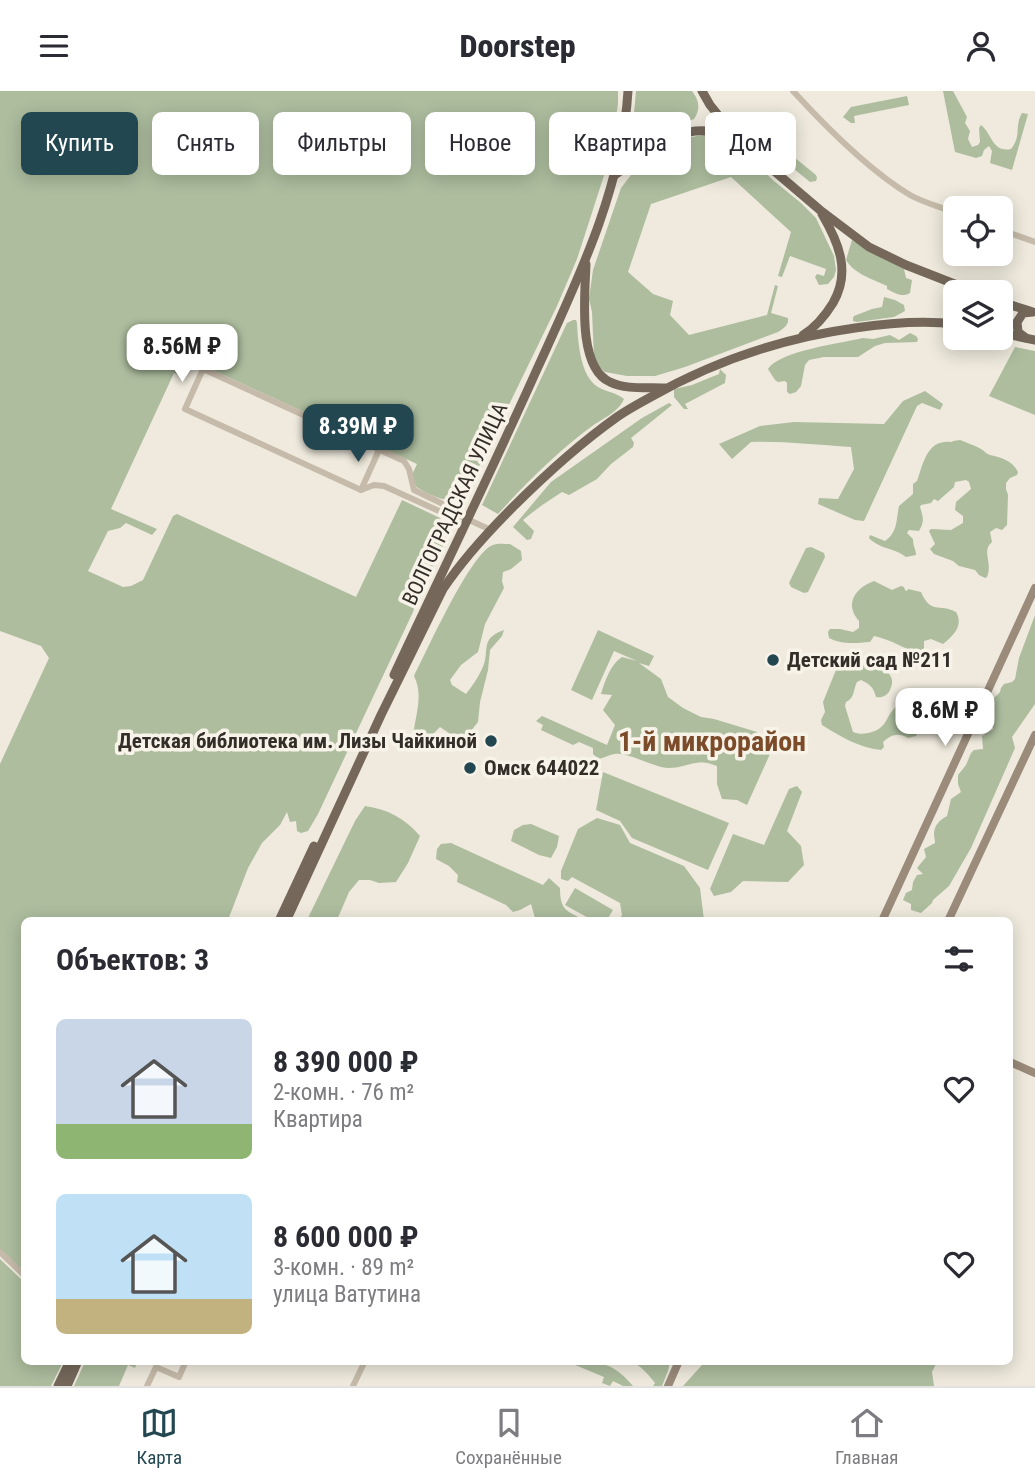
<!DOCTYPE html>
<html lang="ru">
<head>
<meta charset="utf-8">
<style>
  :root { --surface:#fff; --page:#f2f2f3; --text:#2b2b33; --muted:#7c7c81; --line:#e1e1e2; --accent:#224751 }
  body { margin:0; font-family:"Roboto Condensed",sans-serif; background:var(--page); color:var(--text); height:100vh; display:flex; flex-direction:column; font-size:26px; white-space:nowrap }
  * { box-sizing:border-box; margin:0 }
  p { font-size:23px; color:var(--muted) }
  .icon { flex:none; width:38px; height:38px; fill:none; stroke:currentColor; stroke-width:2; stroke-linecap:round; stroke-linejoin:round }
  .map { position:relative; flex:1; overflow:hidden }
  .side { position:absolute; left:21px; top:826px; width:992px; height:448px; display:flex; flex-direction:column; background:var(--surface); border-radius:10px; box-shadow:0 4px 18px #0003 }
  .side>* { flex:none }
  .top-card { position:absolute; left:21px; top:21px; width:994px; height:63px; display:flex; gap:14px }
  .buttons { position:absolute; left:943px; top:105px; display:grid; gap:14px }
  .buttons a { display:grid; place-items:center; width:70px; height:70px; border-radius:10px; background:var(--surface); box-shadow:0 4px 18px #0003; font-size:35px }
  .price { position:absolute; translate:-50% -60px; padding:0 16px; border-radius:14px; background:#fff; color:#222; font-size:23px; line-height:46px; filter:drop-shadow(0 2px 4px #0008) }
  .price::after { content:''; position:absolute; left:50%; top:42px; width:21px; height:16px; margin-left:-10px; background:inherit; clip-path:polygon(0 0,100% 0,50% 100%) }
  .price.on { background:var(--accent); color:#fff }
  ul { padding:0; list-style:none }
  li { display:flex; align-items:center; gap:21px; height:175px; padding:0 35px }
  li span { display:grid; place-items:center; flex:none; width:196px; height:140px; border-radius:10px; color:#555 }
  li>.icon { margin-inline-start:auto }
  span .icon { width:84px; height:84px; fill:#fffc; stroke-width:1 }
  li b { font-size:30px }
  h2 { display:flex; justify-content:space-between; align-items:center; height:84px; padding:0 35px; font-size:30px }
  .tag { padding:0 24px; border-radius:10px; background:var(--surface); box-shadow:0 4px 18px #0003; font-size:24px; line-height:63px }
  .tag.on { background:var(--accent); color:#fff }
  header { display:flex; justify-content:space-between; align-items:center; height:91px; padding:0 35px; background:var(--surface); font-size:32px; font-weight:800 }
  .menu { display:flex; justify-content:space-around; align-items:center; height:98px; border-top:2px solid var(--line); background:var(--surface); font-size:19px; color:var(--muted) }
  .menu a { display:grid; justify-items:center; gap:4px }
  .menu .on { color:var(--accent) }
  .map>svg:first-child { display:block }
</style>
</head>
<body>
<header><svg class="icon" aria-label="menu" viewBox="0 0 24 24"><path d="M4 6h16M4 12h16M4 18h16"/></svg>Doorstep<svg class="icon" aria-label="person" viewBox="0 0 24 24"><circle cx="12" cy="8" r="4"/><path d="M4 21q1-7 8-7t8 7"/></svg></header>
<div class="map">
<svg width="1035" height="1295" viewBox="0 0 1035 1295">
  <rect width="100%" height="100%" fill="#efeadd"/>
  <g fill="#adbd9e">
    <path d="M 0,0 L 618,0 L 618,13 L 610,66 L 577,168 L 557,215 L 466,402 C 461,404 456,409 450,409 C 438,409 423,400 413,394 L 411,386 L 417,373 L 193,270 L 184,287 L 174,282 L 111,418 L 157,438 L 152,444 L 126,432 L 120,437 L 108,440 L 88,480 L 123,496 L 131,495 L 143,489 L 173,425 L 177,423 L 356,506 L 402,409 L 440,427 C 455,447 435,470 425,489 C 420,498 417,510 413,521 L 318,723 L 308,740 L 301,742 L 297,740 L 296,730 L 290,731 L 287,721 L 280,734 L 262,752 L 248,777 L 228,829 L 24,830 L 24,1182 L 0,1159 L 0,673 L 49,567 L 41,555 L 0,540 Z"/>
    <path d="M 636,0 L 692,0 C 699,9 701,18 694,28 L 657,42 L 633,56 L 631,55 Z"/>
    <path d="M 943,0 L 953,0 L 967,26 L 965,32 L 970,40 L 968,48 L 972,56 L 978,54 L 980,51 L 979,37 L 981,34 C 992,42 992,62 1011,58 C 1022,45 1014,35 1022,22 L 1028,23 L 1012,79 L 990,72 L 992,60 L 989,55 L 984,59 L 982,65 L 976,67 L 955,61 Z"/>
    <polygon points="907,5 909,14 854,25 855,32 851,32 843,26 851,16"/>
    <polygon points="747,30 751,31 816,84 817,87 816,90 810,91 746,39 744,34"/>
    <path d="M 710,43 L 731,51 L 774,90 L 801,112 L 816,127 L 834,165 L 836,179 L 834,186 L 828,193 L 819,194 L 815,186 L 817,183 L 824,185 L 826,178 L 790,165 L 782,186 L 778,185 L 791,141 L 731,86 L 651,113 L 628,181 L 653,203 L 673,210 L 670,224 L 689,244 L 767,224 L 775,194 L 778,195 L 771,222 L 788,227 C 789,234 784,237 778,241 L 685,276 L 655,285 L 627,285 L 605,281 L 598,275 L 594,266 L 592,221 L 589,208 L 593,179 L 621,97 L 638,75 L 658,61 L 685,47 Z"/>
    <path d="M 852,149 L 904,178 L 906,187 L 912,189 L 910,202 C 902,207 895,202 887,198 L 887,195 C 873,188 854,183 846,169 Z"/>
    <polygon points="884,206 895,209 904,214 905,220 894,226 857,231 853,230 853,227 854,225 872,218 882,216"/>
    <path d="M 573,229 L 576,229 L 577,232 C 578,250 580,285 598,296 C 606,301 616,301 624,308 C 619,320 606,326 595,333 C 559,359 528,390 498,423 L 482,414 L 567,232 Z"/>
    <path d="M 910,242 L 916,245 L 918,248 L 917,251 L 885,252 L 875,255 L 858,266 L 824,266 L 809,269 L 805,274 L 801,295 L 796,301 L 790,303 L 787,301 L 787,292 L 785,290 L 778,291 L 775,289 L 768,278 C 779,260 842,252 863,247 L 873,248 L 890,244 L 899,249 Z"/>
    <polygon points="1015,256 1035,260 1035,324 989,305"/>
    <polygon points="720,278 726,284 725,292 685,313 688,318 684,318 674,306 674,298 692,294 719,283"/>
    <path d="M 925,300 L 943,313 L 940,319 L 922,312 L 917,315 L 864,430 L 855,429 L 818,413 L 819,407 L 838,408 L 854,378 L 851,356 C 817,354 784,350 751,351 L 732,368 L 719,353 L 760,335 L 794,331 L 884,333 L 903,310 Z"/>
    <path d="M 669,312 L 672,314 L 631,347 L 634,352 L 633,356 L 611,373 L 597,388 L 569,404 L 562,401 C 548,410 536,418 523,429 L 534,440 L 531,448 L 527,449 L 513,436 L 551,391 L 642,327 Z"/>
    <path d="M 960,349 C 967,352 974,354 981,358 C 986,361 985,362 990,364 C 1002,367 1012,369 1018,381 L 1017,384 L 1010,387 L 1006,392 L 1006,398 L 1008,404 L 1007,434 L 1002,439 L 996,437 L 990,441 L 992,451 C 981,460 993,471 987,486 L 985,487 L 979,484 L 975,479 L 959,475 L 953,470 L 934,463 L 930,458 L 935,453 L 929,440 L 931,438 L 951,439 L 963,432 L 963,425 L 955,419 L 956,411 L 971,398 L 969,391 L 966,389 L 955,391 L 954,396 L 938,410 L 934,408 L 931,412 L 921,414 L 920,416 C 923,426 925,430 919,440 L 909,439 L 907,442 L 913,448 C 913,456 916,458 916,464 L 906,466 C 895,457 879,458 869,447 L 870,444 L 885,450 C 898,441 896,429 899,415 L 913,403 L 913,393 L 917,390 C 924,371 927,348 952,351 L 953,350 Z"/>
    <path d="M 510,453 L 521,460 L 522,469 L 511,478 L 503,481 L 502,490 L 504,497 L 485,533 L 478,561 L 461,574 L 450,589 L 452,594 L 466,603 C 472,595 478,587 482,578 C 491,561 478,548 504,539 L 502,545 L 490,559 L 488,579 L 480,611 L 478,631 L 466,646 L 456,647 L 440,636 L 426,650 L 419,651 L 413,646 C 415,625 424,604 414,585 C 426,562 471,461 493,454 C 497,452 505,453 510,453 Z"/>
    <polygon points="811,456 824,462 825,466 808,501 804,502 791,496 789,492 806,457"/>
    <path d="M 874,490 L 892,499 L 901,495 L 904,496 L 905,499 L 907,500 L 908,498 L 921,501 C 931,524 939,512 956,521 C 964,535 953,545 943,553 L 931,548 L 924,550 L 924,566 C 908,559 892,549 874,545 L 870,551 C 856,552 842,554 829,547 L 828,541 L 830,538 L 840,538 L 853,541 L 859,537 L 859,530 C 844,513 855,497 874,490 Z"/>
    <path d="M 1035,524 L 1035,613 L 1012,646 L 1015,657 L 971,757 L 949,795 L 933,809 L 932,812 L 921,822 L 911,819 L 911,813 L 903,809 L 906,802 L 912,799 L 913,791 L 917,784 L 923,783 L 917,777 L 926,766 L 924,758 L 935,752 C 935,748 934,746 934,743 C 934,734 940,729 947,725 L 951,708 L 961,701 L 958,693 L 958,684 L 966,674 L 971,662 L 974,659 L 983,658 L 982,645 L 993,638 L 993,634 L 985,629 L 993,608 L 1000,601 L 1001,597 L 1004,593 L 1012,591 L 1015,588 L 1019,567 Z"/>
    <path d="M 598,539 L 654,565 L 649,575 L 639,572 L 661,588 L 668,606 L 683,617 L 701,626 L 714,628 L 757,641 L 771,649 L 774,654 L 747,714 L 737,709 L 722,708 L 717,693 L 717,675 C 696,666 688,677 668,677 C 655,677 627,660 614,663 C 609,664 604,667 598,668 L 593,663 L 593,657 L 579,651 L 573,654 L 541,639 L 543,634 L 536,630 L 542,625 L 607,654 L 615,634 L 603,619 L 612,604 L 601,603 C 605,590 610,574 622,566 L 637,570 L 614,560 L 592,609 L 571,599 Z"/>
    <path d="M 851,564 C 864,571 902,577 890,599 C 887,605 882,607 876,606 C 873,596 871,594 861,589 L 857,591 C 853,599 855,607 846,611 L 845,615 L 853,641 C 862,645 877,642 884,633 C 887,629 889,623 893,619 C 899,611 906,606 915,603 C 921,619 926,630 916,645 L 908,647 C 898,641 891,644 883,651 L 884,656 L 881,659 C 859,657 840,645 822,634 L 821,629 L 825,621 L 823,611 L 836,579 L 847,566 Z"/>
    <polygon points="603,681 729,732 708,779 632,747 620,730 596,719"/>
    <polygon points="797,695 802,701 787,740 801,755 804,774 788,791 743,790 731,801 714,805 710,798 733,743 764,754 789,698"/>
    <path d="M 365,715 C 387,718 405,727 420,745 L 408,772 L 396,791 L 379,792 L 370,789 L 359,789 L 349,801 L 337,829 L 307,829 L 355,730 Z"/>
    <polygon points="597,727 620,734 630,752 684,775 700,797 704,829 619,829 622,824 620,812 572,786 568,790 561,788 561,780 578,738"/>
    <polygon points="531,733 559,745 557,756 551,767 539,764 511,750 514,739 523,734"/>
    <path d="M 451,752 L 543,794 L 549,787 L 560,797 C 560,819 566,820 585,829 L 541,829 L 535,827 L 531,813 L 520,819 L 513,821 L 506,814 L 457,791 L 458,784 L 449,775 L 436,768 L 437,758 L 441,753 Z"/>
    <polygon points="575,797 613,819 607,829 592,829 565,814"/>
    <polygon points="0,1168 24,1191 24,1270 63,1271 51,1295 0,1295"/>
    <polygon points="708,1270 937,1270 937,1271 932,1281 934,1295 683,1295 702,1274"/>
    <polygon points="85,1271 85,1270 137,1271 135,1277 128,1274 119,1295 74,1295"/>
    <path d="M 568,1271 C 598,1270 612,1270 633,1295 L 623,1295 L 613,1290 L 610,1295 L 602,1292 L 604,1286 Z"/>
    <path d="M 632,1271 L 670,1271 L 668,1280 L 662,1295 L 653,1295 L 655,1292 C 649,1284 641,1275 632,1271 Z"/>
  </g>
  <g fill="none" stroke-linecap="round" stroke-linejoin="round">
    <g stroke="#c6bbaa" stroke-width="6">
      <path d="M 793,0 C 826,36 868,79 910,104 C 924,112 941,116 956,122"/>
      <polyline points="1001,139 1035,151"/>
      <polyline points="361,399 379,359"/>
      <polyline points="458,424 439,420 384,395 374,394 361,399 185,318 203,278 404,370 409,378 414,399 441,412 458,424 491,439"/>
      <polyline points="0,1161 24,1184"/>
      <polyline points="147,1295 156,1276 179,1286 186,1270"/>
      <polyline points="353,1295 365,1270"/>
    </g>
    <g stroke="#9a8b7b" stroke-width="8">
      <polyline points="882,830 1035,497"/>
      <polyline points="948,830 1035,644"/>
      <polyline points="1010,971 1035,982"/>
      <polyline points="668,1295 679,1270"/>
    </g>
    <g stroke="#75685b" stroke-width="9">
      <polyline points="702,0 710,14 739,50 820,119 869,156 906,174 975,201"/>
      <path d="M 615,84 C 651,57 688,24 734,48"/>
      <path d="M 586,173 C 585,204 577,276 610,291 C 626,299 648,296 665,297"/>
      <polyline points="1001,211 1030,220"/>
      <polyline points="1001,242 1035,249"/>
      <path d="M 803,244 C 816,236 825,225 833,212 C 851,181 839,152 822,123"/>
      <polyline points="1026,247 1018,241 1017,231 1023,222 1033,221"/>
      <path d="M 394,584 C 442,481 492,379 538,276 C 578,188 622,98 628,0"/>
      <polyline points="279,830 314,755"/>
      <path d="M 286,830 L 381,624 L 443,498 C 463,468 487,442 512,417 C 545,384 579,353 617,326 C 627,319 638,313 649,307 C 712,271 783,247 855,237 C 888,232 922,229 956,233"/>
      <polyline points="58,1295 70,1270"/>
      <polyline points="67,1295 78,1270"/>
    </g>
  </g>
  <g fill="#224751" stroke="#f7f3e8" stroke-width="2.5">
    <circle cx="773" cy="569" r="7"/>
    <circle cx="491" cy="650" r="7"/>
    <circle cx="470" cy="677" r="7"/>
  </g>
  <g text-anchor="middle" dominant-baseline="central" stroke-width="7" stroke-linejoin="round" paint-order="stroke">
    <g font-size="21" fill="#342e29" stroke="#f7f3e8">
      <text transform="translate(455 413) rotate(-65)">ВОЛГОГРАДСКАЯ УЛИЦА</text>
    </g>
    <g font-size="21" font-weight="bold" fill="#342e29" stroke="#f7f3e8" text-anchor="start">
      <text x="787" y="569">Детский сад №211</text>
      <text x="477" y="650" text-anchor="end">Детская библиотека им. Лизы Чайкиной</text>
      <text x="484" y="677">Омск 644022</text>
    </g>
    <g font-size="28" font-weight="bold" fill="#7b4b2a" stroke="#f7f3e8">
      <text x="712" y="650">1-й микрорайон</text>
    </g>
  </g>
</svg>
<div class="buttons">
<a><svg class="icon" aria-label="locate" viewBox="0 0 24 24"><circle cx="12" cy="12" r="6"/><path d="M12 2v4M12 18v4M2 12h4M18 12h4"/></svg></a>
<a><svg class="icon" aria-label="layers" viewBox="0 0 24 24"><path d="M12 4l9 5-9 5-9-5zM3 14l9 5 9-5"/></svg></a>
</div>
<b class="price" style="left:182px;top:293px">8.56M ₽</b>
<b class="price on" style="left:358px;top:373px">8.39M ₽</b>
<b class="price" style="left:945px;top:657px">8.6M ₽</b>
<div class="top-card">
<a class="tag on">Купить</a>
<a class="tag">Снять</a>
<a class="tag">Фильтры</a>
<a class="tag">Новое</a>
<a class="tag">Квартира</a>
<a class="tag">Дом</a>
</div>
<section class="side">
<h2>Объектов: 3<svg class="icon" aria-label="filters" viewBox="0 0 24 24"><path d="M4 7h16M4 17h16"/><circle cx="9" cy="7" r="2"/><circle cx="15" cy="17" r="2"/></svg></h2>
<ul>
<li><span style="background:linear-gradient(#c9d6e8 75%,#8fb573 0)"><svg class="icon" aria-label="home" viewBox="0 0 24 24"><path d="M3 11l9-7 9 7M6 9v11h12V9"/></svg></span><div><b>8 390 000 ₽</b><p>2-комн. · 76 m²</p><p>Квартира</p></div><svg class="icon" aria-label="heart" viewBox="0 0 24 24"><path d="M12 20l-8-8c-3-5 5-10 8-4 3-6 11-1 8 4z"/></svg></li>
<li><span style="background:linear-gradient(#bfe0f5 75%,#c2b280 0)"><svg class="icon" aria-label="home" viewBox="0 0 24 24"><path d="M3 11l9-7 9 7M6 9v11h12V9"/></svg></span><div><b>8 600 000 ₽</b><p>3-комн. · 89 m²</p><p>улица Ватутина</p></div><svg class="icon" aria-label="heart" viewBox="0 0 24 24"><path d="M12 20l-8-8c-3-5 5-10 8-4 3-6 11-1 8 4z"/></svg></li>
</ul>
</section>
</div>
<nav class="menu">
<a class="on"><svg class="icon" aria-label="map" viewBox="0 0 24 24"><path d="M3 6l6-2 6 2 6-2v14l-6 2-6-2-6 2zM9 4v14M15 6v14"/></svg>Карта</a>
<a><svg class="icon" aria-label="saved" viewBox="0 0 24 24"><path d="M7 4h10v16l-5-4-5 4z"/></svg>Сохранённые</a>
<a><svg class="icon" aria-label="home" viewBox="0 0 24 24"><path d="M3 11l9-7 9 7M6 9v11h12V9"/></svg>Главная</a>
</nav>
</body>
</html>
